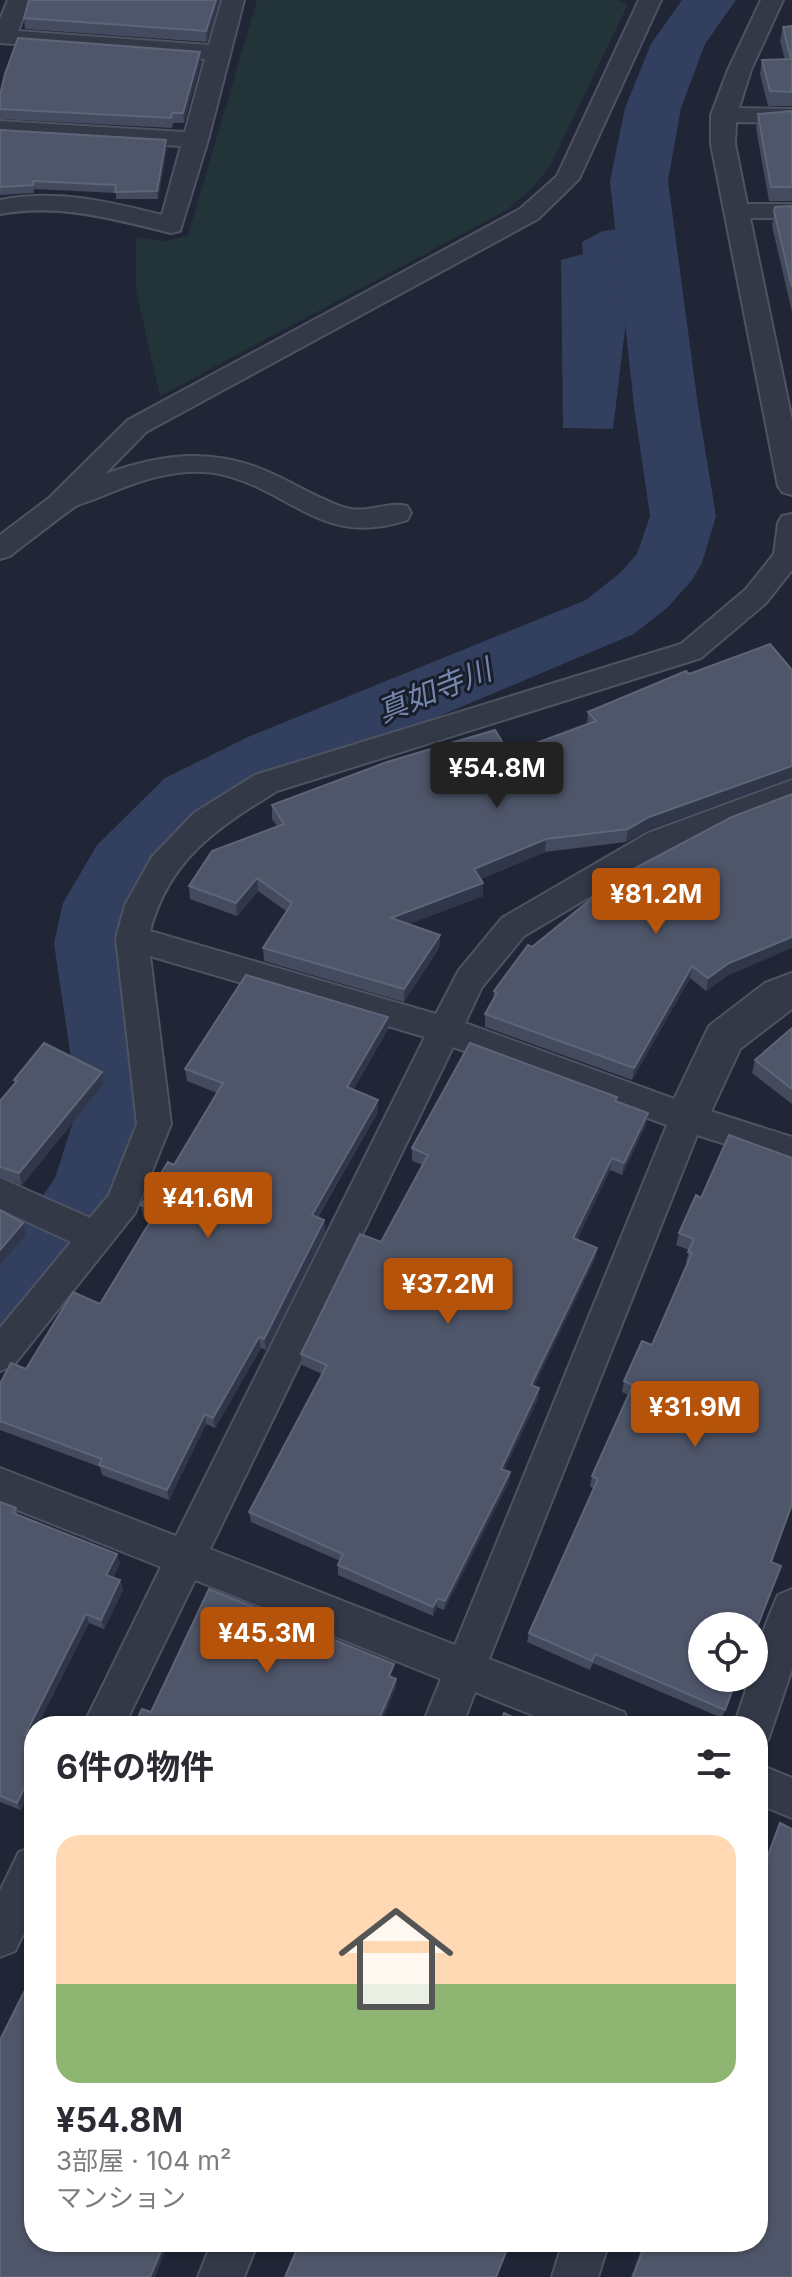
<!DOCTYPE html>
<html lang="ja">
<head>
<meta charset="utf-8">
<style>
  :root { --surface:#fff; --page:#f2f2f3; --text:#2b2b33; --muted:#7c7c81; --accent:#b45309 }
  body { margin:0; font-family:Inter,"Noto Sans JP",sans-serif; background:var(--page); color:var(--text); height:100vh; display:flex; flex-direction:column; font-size:30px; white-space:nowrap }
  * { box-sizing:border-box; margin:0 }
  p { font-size:26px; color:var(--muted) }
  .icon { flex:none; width:44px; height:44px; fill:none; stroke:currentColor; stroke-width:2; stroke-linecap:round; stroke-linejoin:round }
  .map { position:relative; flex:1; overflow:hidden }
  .sheet { position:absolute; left:24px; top:1716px; width:744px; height:536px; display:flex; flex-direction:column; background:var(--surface); border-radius:32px; box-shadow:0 2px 6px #0004 }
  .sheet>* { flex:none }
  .tools { position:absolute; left:688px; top:1612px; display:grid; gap:16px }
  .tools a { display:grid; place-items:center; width:80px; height:80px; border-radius:50%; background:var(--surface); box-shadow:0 2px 6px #0004; font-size:40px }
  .price { position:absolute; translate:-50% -68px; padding:0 18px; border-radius:8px; background:var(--accent); color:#fff; font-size:26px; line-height:52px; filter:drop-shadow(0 2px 4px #0008) }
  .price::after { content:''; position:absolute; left:50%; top:48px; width:24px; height:18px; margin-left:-12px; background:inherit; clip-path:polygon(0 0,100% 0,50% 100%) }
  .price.current { background:#222; color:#fff }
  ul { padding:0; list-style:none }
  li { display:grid; align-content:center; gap:16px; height:424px; padding:0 32px }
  li span { display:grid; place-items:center; height:248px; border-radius:24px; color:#555 }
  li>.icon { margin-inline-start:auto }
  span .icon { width:144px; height:144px; fill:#fffc; stroke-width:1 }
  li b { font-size:34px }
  h2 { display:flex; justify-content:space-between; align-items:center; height:96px; padding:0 32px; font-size:34px }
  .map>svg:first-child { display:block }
</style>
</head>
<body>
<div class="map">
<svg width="792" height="2277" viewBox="0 0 792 2277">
  <rect width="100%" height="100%" fill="#202636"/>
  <polygon fill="#233439" points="257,0 617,0 628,4 550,166 533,187 507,210 160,396 136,290 136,237 164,241 188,236"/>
  <polygon fill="#333f5e" points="621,229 628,304 613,429 563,428 561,260 583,254 582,242 603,231"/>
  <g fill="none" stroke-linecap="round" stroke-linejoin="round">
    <polygon fill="#333f5e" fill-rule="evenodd" points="682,0 736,0 705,44 681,108 668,181 698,406 716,516 702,563 692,580 668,607 634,634 302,774 217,818 151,885 138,906 132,943 160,1106 134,1191 93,1262 31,1340 0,1351 0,1250 33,1210 55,1178 78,1106 54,943 63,903 97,845 165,778 250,736 586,600 620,573 637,554 650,516 634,406 610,181 625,108 651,44"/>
    <defs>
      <g id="minor">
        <path d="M 8,0 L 30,0 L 18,31 L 209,45 L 222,0 L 244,0 L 208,140 L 180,231 L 171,233 C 113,219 60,203 0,214 L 0,200 C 55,189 108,201 162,215 L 181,146 L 0,135 L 0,121 L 185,132 L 205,59 L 0,43 L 0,19 Z"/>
        <path d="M 639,0 L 661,0 L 579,179 L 538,219 L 146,432 L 105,474 C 163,453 215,447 273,474 C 297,485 321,500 346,508 C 368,514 387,501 407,506 L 411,513 L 407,520 C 323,548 295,493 224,475 C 180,464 135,482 95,499 C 88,502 78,504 73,508 C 52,523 31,540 10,556 L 0,559 L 0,535 L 49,498 L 128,420 L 520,209 L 557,176 Z"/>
        <polygon points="761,0 783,0 751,70 739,108 792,109 792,123 736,122 735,144 747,204 792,204 792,218 750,218 792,420 792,495 782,492 778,486 711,144 711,115 728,70"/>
        <path d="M 792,514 L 792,570 L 766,603 L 701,658 L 277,791 C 217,828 169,859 150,931 L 436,1014 L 459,970 L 502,918 L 648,833 L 792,780 L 792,803 L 670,849 L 524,936 L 482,987 L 465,1023 L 691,1105 L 792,1137 L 792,1165 L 697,1135 L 489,1659 L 624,1712 L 630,1726 L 560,1726 L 475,1692 L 462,1726 L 422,1726 L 441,1679 L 195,1580 L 124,1726 L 83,1726 L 161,1567 L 0,1503 L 0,1468 L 176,1536 L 425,1037 L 150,956 L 171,1124 L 135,1213 L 13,1366 L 0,1371 L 0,1328 L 71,1242 L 0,1209 L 0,1178 L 90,1218 L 109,1195 L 137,1124 L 116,938 L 125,905 L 152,857 L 194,813 L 255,775 L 681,644 L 746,589 L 774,554 L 778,523 L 782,516 ZM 453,1047 L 667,1125 L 455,1645 L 210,1549 Z"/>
        <path d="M 792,1589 L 792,1669 L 768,1740 L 758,1744 L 758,1726 L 734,1726 L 750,1678 L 754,1678 C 754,1651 767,1620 778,1595 Z"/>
        <polygon points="758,1764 792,1778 792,1818 758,1804"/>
        <polygon points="34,1846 34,1912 15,1951 0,1957 0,1891 19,1852"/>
        <polygon points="212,2242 258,2242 244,2277 198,2277"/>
        <polygon points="563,2242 609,2242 598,2277 552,2277"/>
      </g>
      <polygon id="tertiary" points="792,973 792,1009 740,1049 702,1131 687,1136 672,1131 665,1118 709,1026 765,983"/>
    </defs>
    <use href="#minor" stroke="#4e5362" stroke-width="4"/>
    <use href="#tertiary" stroke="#4e5362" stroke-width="4"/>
    <use href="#minor" fill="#333947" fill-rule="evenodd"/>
    <use href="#tertiary" fill="#333947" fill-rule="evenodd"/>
  </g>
  <g fill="#444b5f">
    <polygon points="29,0 220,0 207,42 25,29 24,18"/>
    <polygon points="792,26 792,106 768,106 760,74 762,60 785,60 780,41 783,27"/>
    <polygon points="200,52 201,62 184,123 173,123 172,128 0,119 0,95"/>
    <polygon points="792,111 792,201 769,201 756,128 758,114"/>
    <polygon points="0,130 167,148 158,199 116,199 116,193 34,189 34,193 0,195"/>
    <polygon points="792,206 792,312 772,226 775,207"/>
    <polygon points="792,670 792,778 647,830 626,842 545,852 481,879 483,883 483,896 408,924 440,935 439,948 404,1002 264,961 263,948 286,911 258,891 237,916 190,899 189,886 277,826 272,819 272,805 509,753 587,725 588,712 689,674"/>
    <polygon points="792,794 727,976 706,991 690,978 632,1080 485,1027 485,1014 493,1000 494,991 532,947"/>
    <polygon points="792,1028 792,1104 752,1073 755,1060"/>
    <polygon points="388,1029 353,1090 378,1112 318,1217 324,1220 325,1231 266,1350 261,1348 215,1428 206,1424 169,1500 102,1475 100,1467 0,1430 0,1384 26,1369 100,1304 151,1220 143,1217 141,1205 174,1165 217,1093 187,1081 185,1069"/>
    <polygon points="102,1072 104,1084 22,1185 0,1177 0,1101 15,1084 14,1080"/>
    <polygon points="617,1097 616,1101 646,1125 622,1175 610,1170 577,1240 595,1259 534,1386 539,1388 538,1399 504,1470 510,1472 509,1482 444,1610 437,1607 433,1616 338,1575 338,1565 340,1561 251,1522 249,1512 322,1374 302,1365 301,1354 381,1242 423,1165 412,1161 412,1148"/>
    <polygon points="696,1195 771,1562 737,1678 722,1718 593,1663 590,1670 527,1642 529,1633 594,1488 590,1487 592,1476 628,1395 622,1392 624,1381 652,1345 688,1264 686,1263 689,1250 676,1245 679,1233"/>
    <polygon points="0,1502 16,1508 18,1516 120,1563 113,1578 120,1580 123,1590 104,1629 89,1623 37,1726 34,1726 34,1733 31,1738 21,1810 0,1802"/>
    <polygon points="780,1823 792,2277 631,2277 644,2242 758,2242 758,1915 763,1901 758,1898 758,1879 776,1831"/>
  </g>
  <g fill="#31374a">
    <polygon points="216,0 220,0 207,42 206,31"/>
    <polygon points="200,52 201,62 184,123 183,113"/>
    <polygon points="166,140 167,148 158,199 157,191"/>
    <polygon points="792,766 792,778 647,830 626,842 628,829 649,817"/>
    <polygon points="546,839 545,852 473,882 474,869"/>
    <polygon points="257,878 258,891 237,916 236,903"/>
    <polygon points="483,883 483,896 391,931 391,918"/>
    <polygon points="440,935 439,948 404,1002 404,989"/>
    <polygon points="792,937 792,948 727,976 706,991 708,978 729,963"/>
    <polygon points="692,966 690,978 632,1080 634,1068"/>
    <polygon points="388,1017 388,1029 347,1100 347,1087"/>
    <polygon points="102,1072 104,1084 22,1185 19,1173"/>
    <polygon points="378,1100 378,1112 312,1226 312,1215"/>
    <polygon points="648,1113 646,1125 622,1175 624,1163"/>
    <polygon points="612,1158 610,1170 572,1250 573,1238"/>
    <polygon points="324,1220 325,1231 266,1350 264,1339"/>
    <polygon points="23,1223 26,1235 0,1265 0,1250"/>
    <polygon points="597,1248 595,1259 530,1395 531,1385"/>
    <polygon points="259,1337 261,1348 215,1428 213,1418"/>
    <polygon points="539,1388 538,1399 500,1479 501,1469"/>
    <polygon points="205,1414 206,1424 169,1500 167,1490"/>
    <polygon points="510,1472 509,1482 444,1610 445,1601"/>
    <polygon points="117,1554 120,1563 109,1585 106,1575"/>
    <polygon points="120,1580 123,1590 104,1629 101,1620"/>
    <polygon points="438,1598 437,1607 433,1616 433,1607"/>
    <polygon points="86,1614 89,1623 37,1726 34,1726 34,1733 29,1743 25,1735"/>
    <polygon points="396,1679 396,1688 380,1726 376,1726"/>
    <polygon points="34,1768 34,1784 21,1810 17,1803"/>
    <polygon points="165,2242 169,2242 155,2277 150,2277"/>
  </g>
  <g fill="#4f566a" stroke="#5e6578" stroke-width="2">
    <polygon points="29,0 216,0 206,31 24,18"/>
    <polygon points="792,26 792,92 770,91 762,60 791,59 783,27"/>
    <polygon points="18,38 200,52 183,113 172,113 171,118 0,109 0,95 5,74"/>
    <polygon points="792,111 792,187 771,187 758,114"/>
    <polygon points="0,130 166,140 157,191 115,192 116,185 33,181 33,185 0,187"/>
    <polygon points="792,206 792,287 774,211 775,207"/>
    <polygon points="770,644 792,670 792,766 649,817 628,829 546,839 474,869 483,883 391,918 440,935 404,989 263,948 292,903 257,878 236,903 189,886 212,851 284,824 272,805 387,762 495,730 509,753 596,721 588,712 686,671 689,674"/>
    <polygon points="792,794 792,937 729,963 708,978 692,966 634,1068 485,1014 497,993 494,991 528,945 532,947 618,877 732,817"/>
    <polygon points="246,975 388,1017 347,1087 378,1100 312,1215 324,1220 264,1339 259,1337 213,1418 205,1414 167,1490 99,1465 102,1459 0,1421 0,1384 11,1363 26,1369 73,1292 100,1304 156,1212 141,1205 168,1162 174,1165 223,1083 185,1069"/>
    <polygon points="792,1028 792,1089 755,1060"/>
    <polygon points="44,1043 102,1072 19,1173 0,1167 0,1101 17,1081 14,1080"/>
    <polygon points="470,1043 617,1097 615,1101 648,1113 624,1163 612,1158 573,1238 597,1248 531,1385 539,1388 501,1469 510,1472 445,1601 438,1598 433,1607 338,1565 343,1554 249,1512 327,1365 301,1354 360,1234 381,1242 428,1155 412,1148"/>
    <polygon points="729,1135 792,1158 792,1504 771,1562 781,1566 754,1635 754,1626 702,1626 702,1678 737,1678 725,1710 595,1654 592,1661 529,1633 598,1479 592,1476 633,1385 624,1381 642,1341 652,1345 692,1253 688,1252 694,1239 679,1233 696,1195 701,1198"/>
    <polygon points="0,1210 23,1223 0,1250"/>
    <polygon points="0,1502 16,1508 13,1513 117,1554 106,1575 120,1580 101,1620 86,1614 25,1735 34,1739 34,1768 17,1803 0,1796"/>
    <polygon points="209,1589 394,1664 389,1676 396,1679 376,1726 134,1726 142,1709 151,1712"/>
    <polygon points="504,1713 533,1726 499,1726"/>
    <polygon points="780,1823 792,1829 792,2277 633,2277 646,2242 758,2242 758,1919 767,1894 758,1890 758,1883"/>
    <polygon points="34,1972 34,2242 165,2242 150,2277 0,2277 0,2040"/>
    <polygon points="300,2242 510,2242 496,2277 285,2277"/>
  </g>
  <g text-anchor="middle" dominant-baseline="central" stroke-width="6" stroke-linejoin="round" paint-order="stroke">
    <g font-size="30" font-style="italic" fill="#7585ac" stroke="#191e2b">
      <text transform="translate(434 690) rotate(-22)">真如寺川</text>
    </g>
  </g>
</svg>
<div class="tools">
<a><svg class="icon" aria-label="locate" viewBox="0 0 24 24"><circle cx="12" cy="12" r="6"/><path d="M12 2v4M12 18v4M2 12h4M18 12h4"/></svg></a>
</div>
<b class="price current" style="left:497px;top:810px">¥54.8M</b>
<b class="price" style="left:656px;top:936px">¥81.2M</b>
<b class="price" style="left:208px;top:1240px">¥41.6M</b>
<b class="price" style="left:448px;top:1326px">¥37.2M</b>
<b class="price" style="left:695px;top:1449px">¥31.9M</b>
<b class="price" style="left:267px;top:1675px">¥45.3M</b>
<section class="sheet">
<h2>6件の物件<svg class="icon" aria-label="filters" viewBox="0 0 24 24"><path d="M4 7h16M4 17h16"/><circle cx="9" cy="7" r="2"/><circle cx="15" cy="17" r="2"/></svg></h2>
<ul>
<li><span style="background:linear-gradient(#ffd9b3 60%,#8fb573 0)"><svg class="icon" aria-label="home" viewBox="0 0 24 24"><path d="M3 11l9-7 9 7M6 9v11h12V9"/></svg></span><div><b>¥54.8M</b><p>3部屋 · 104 m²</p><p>マンション</p></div></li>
</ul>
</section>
</div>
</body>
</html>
